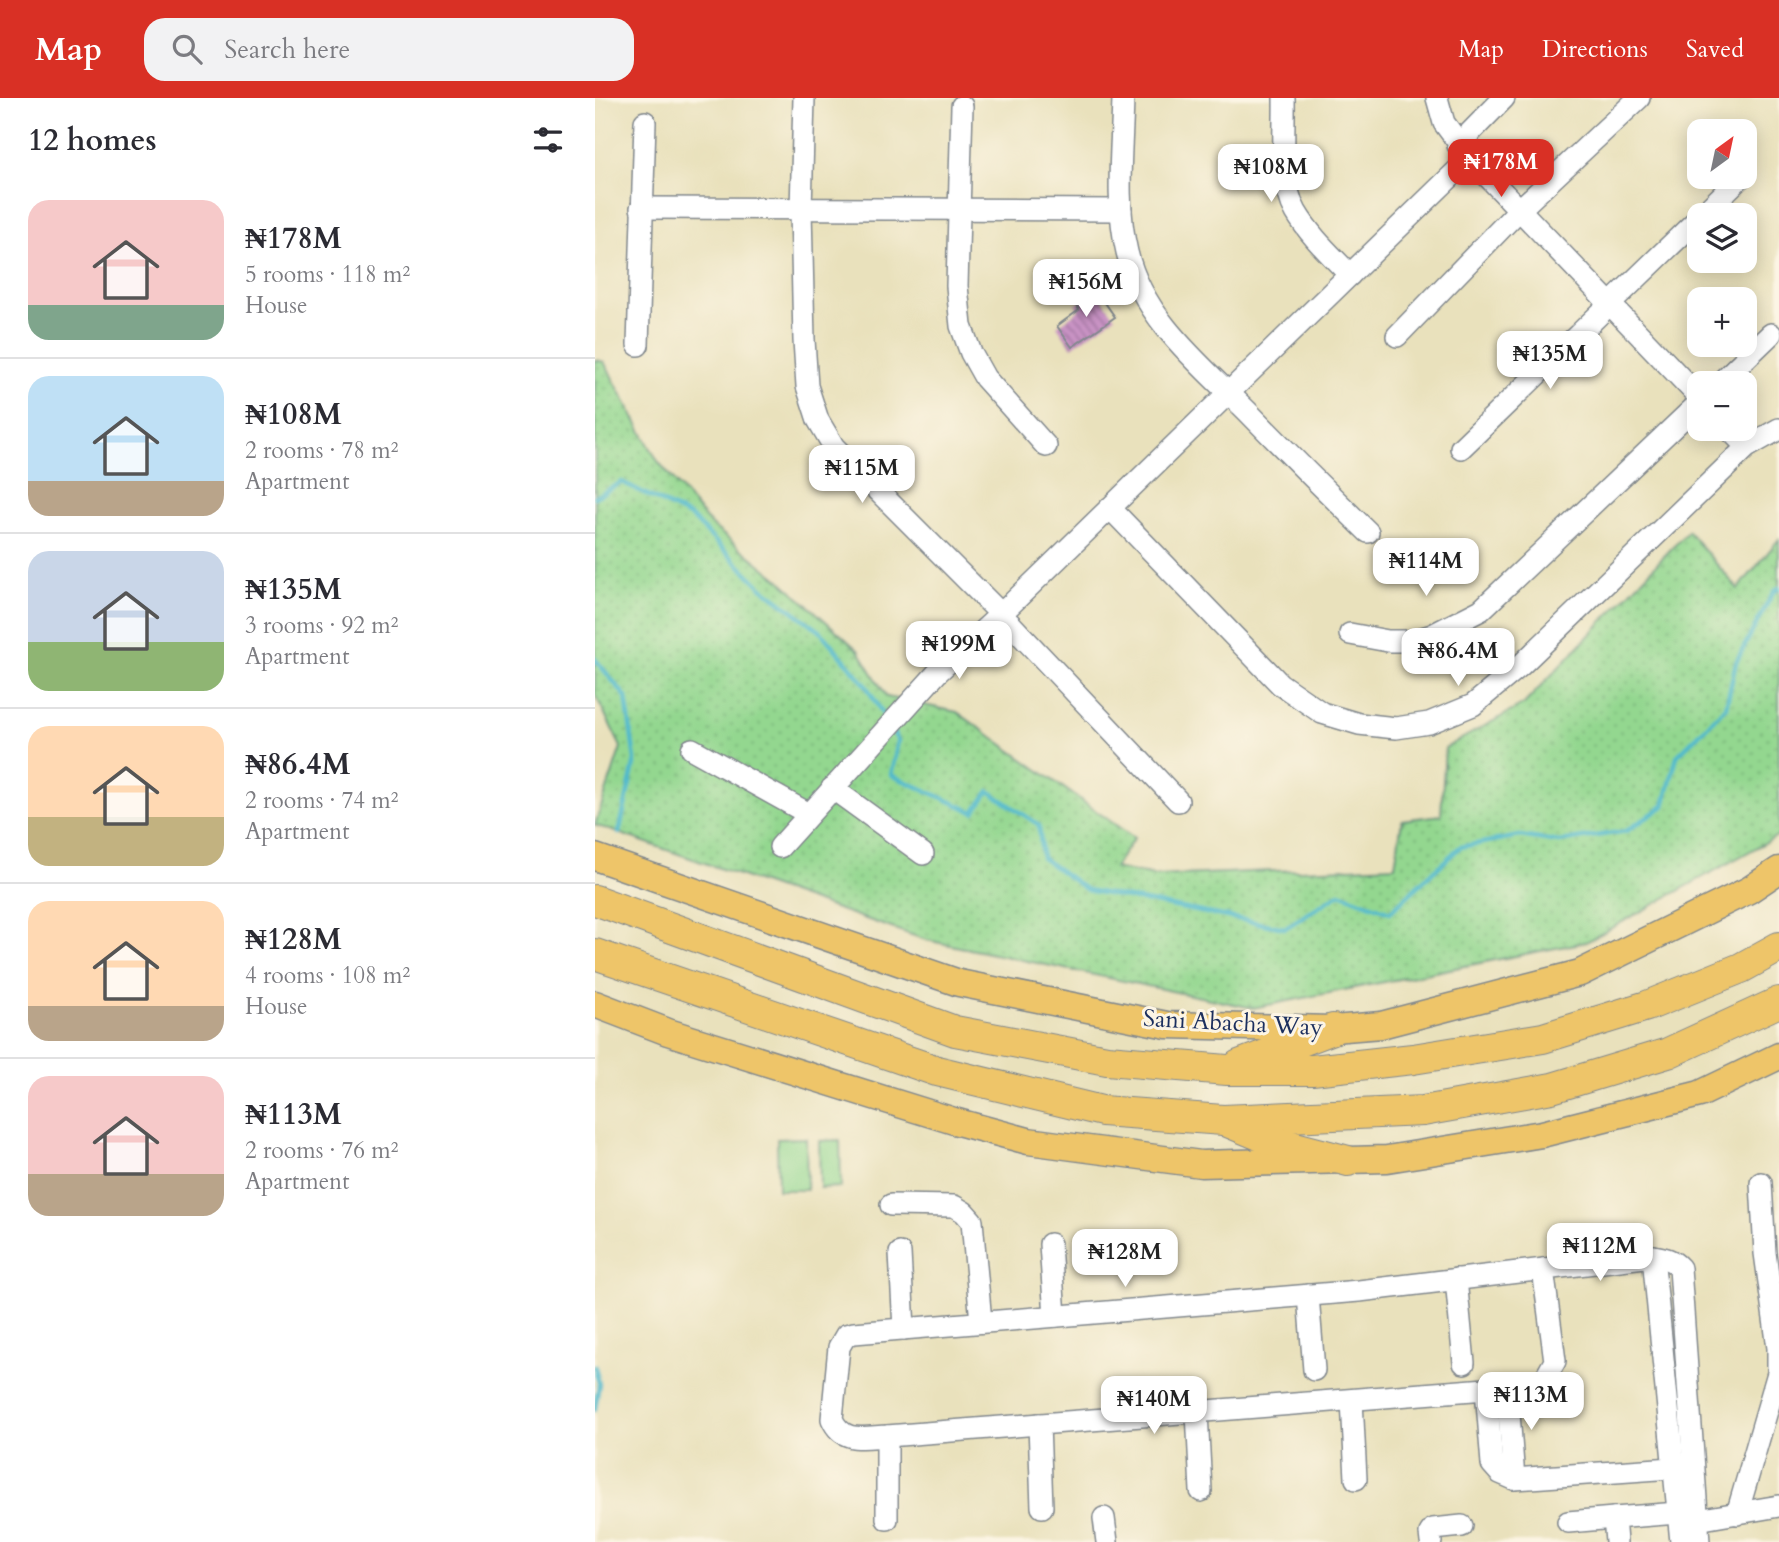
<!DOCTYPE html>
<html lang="en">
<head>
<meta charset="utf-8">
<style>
  :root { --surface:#fff; --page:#f2f2f3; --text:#2b2b33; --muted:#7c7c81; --line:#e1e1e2; --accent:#d93025 }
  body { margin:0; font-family:Cardo,serif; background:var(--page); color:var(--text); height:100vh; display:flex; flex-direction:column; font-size:26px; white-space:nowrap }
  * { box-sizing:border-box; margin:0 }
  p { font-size:23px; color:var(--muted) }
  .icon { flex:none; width:38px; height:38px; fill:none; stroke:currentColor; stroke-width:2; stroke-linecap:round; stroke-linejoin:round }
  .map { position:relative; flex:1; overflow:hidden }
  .drawer { display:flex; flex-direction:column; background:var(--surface); width:595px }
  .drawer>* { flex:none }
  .needle { width:46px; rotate:33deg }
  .controls { position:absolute; left:1092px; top:21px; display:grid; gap:14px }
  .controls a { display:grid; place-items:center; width:70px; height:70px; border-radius:14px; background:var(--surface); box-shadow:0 4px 18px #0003; font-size:35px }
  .price { position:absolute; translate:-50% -60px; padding:0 16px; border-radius:14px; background:#fff; color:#222; font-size:23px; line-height:46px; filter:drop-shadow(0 2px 4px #0008) }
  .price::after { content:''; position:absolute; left:50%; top:42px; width:21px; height:16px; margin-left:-10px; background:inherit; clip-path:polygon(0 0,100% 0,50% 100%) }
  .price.selected { background:var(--accent); color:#fff }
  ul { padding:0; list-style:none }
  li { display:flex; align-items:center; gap:21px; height:175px; padding:0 28px }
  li+li { border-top:2px solid var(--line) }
  li span { display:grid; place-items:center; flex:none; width:196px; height:140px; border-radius:21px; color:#555 }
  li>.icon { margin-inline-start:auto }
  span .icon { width:84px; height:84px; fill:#fffc; stroke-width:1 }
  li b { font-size:30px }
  h2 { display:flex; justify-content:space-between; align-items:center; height:84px; padding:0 28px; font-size:30px }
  header { display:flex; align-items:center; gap:42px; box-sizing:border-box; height:98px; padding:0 35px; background:var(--accent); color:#fff }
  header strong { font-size:33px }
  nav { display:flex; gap:38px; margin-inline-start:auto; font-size:24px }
  .search { width:490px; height:63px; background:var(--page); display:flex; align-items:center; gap:18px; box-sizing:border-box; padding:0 24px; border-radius:21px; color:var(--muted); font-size:26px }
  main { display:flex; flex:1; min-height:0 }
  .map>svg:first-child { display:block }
</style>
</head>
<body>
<header>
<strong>Map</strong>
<div class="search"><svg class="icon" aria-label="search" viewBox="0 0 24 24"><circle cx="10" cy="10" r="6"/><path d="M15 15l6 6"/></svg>Search here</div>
<nav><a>Map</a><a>Directions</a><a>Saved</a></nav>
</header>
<main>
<section class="drawer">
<h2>12 homes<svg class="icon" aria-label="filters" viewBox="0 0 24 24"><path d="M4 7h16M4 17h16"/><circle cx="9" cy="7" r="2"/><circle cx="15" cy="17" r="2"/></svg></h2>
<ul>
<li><span style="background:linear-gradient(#f6c9c9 75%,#7fa58c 0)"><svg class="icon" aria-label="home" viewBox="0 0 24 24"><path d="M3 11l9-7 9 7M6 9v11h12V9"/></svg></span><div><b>₦178M</b><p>5 rooms · 118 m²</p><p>House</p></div></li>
<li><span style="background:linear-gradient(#bfe0f5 75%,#b9a48a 0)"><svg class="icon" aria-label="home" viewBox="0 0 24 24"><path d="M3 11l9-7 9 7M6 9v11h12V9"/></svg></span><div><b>₦108M</b><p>2 rooms · 78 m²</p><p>Apartment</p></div></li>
<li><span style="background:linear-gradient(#c9d6e8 65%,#8fb573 0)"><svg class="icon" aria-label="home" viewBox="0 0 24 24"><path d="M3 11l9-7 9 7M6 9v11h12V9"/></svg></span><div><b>₦135M</b><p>3 rooms · 92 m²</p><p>Apartment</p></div></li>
<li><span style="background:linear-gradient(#ffd9b3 65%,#c2b280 0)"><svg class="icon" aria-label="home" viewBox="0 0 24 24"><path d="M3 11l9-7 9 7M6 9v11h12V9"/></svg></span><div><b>₦86.4M</b><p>2 rooms · 74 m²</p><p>Apartment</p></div></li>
<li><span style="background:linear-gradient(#ffd9b3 75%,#b9a48a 0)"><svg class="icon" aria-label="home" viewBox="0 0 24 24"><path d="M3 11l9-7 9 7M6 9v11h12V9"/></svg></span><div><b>₦128M</b><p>4 rooms · 108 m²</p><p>House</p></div></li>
<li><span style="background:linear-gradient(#f6c9c9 70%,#b9a48a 0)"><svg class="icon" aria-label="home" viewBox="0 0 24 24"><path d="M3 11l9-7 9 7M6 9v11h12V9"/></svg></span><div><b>₦113M</b><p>2 rooms · 76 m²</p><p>Apartment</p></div></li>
</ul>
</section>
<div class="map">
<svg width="1184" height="1444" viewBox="0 0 1184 1444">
  <defs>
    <pattern id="grass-dots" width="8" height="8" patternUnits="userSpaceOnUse" patternTransform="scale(1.75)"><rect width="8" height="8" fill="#93d78f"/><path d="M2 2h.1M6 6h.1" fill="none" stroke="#7eb97e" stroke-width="1.8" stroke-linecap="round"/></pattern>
    <pattern id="building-back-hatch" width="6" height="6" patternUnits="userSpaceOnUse" patternTransform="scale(1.75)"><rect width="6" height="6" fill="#c993c4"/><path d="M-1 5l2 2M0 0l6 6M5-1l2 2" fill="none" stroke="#a278a2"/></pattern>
  </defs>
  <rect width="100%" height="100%" fill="#fcf5e5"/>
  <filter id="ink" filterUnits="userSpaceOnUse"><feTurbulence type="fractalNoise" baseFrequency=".0143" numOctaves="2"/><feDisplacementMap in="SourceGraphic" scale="14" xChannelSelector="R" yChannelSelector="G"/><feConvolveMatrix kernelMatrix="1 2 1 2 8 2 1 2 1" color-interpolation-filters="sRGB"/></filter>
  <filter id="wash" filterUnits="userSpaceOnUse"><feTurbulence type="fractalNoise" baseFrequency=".00686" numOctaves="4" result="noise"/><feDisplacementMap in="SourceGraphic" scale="28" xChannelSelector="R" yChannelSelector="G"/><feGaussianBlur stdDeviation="1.57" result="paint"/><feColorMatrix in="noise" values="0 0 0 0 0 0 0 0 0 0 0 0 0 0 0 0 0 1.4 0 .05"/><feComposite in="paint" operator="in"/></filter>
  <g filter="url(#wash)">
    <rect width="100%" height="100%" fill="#e9e1bc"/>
    <polygon fill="url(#grass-dots)" stroke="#578376" stroke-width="2" points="0,262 9,264 62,362 115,426 186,483 264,553 292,599 362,614 539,740 519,770 560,778 800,768 807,722 846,717 850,650 929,606 1093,433 1143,491 1184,441 1184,737 991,844 658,910 331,842 0,727 26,649 0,596"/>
    <g fill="#93d78f" stroke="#578376" stroke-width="2">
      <polygon points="211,1040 212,1092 183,1092 182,1041"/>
      <polygon points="245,1042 246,1089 225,1090 224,1043"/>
    </g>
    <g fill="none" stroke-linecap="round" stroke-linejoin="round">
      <g stroke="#4fb9cc" stroke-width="4.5">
        <polyline points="0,399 27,384 96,419 167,490 225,533 270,586 292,623"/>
        <polyline points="0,561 31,599 40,662 24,735"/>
        <polyline points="298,634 303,643 296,677 379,714 394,693 444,727 447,760 492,792 690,830 745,795 795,814 865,749 925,738 964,744 1031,733 1069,708 1082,658 1131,609 1141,564 1179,493 1184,490"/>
        <polyline points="0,1268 4,1286 0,1312"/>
      </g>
    </g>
    <g id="blocks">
      <polygon fill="url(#building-back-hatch)" points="501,192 520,219 477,249 462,228 484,212 481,207"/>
    </g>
  </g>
  <g filter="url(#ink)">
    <use href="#blocks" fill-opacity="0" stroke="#82888d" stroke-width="2"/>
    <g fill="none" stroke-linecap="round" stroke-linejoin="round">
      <defs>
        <g id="minor">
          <polyline points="209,0 206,112 209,242 212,288 223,322 239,349 406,516 583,703"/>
          <path d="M 528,0 C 527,50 520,105 532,154 C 548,221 606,267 652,313 C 692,354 732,394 773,434"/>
          <path d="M 689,0 C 690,34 684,84 701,114 C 715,138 736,157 755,177"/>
          <polyline points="842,0 849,25 875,60 1104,299"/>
          <polyline points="367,8 362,188 366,228 376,255 390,280 451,348"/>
          <polyline points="863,47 909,0"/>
          <polyline points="46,110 526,112"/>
          <polyline points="1107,117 1146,79"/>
          <polyline points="802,238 924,112 1044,0"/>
          <polyline points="43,247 50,24"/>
          <polyline points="1125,285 1176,236"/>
          <polyline points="1134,331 1152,349"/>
          <polyline points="866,350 1104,120"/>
          <polyline points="515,410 685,586 727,615 764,626 801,630 834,625 878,607 925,568 1152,349 1184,331"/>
          <polyline points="755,536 793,543 817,543 837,537 886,512 1104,305"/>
          <polyline points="97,651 214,716"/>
          <polyline points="237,690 328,756"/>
          <polyline points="185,749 343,574 406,516 875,60"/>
          <polyline points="296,1107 359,1108 369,1114 377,1123 386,1224"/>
          <polyline points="455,1146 460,1218"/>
          <polyline points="305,1155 309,1231"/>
          <polyline points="1058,1158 1086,1444"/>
          <path d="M 948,1171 L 960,1263 L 951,1279 L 945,1284 L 891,1291 L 292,1338 C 269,1339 248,1346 237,1321 L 244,1249 L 251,1237 L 259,1235 L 764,1193 L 1058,1158 C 1070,1160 1077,1161 1085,1170 L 1104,1444"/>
          <polyline points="861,1181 869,1265"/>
          <polyline points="713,1197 719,1272"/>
          <polyline points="912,1289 919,1381"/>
          <polyline points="891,1291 897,1366 905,1375 919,1381 1092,1369"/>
          <polyline points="757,1302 761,1381"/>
          <polyline points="602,1314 606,1393"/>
          <polyline points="444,1326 447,1409"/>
          <polyline points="292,1338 292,1421"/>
          <polyline points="1142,1416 1183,1275 1183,1250 1170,1155 1166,1085"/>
          <polyline points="509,1420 512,1444"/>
          <polyline points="1102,1422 1184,1408"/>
          <polyline points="973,1424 1019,1420"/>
          <polyline points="836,1444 835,1435 838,1431 867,1428"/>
          <polyline points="1021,1444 1019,1420 1083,1415"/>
        </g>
        <g id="major">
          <polyline points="0,759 364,885 572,927 738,931 786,927 985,875 1154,792 1184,772"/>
          <polyline points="0,906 73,934 359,1023 433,1043 606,1066 792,1061 947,1036 1105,996 1184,958"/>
        </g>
        <g id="highway">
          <polyline points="0,802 360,933 512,962 632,972 717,972 818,961 948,940 1052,908 1146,870 1184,849"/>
          <polyline points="0,856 342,973 507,1013 628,1022 828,1013 957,990 1073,955 1184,904"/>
          <polyline points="644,967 738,931"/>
          <polyline points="635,1025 681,1044 753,1063"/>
        </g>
      </defs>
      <use href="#minor" stroke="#82888d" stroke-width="24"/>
      <use href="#major" stroke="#82888d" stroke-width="29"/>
      <use href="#highway" stroke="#82888d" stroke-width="32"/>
      <use href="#minor" stroke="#fff" stroke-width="21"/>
      <use href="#major" stroke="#eec569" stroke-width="26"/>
      <use href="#highway" stroke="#eec569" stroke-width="30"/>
    </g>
  </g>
  <g text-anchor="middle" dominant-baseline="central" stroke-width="6" stroke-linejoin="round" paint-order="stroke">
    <g font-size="24" fill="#1b2f5e" stroke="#fcf5e5">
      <text transform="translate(638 925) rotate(3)">Sani Abacha Way</text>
    </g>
  </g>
</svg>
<div class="controls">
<a><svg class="needle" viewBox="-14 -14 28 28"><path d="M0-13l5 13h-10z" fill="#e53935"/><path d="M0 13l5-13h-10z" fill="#7c7c81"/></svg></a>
<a><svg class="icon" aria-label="layers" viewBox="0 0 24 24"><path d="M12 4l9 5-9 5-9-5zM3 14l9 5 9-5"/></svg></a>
<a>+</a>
<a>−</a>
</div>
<b class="price selected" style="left:906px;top:101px">₦178M</b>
<b class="price" style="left:676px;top:106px">₦108M</b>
<b class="price" style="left:491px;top:221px">₦156M</b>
<b class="price" style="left:955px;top:293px">₦135M</b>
<b class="price" style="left:267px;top:407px">₦115M</b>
<b class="price" style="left:831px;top:500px">₦114M</b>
<b class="price" style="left:364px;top:583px">₦199M</b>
<b class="price" style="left:863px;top:590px">₦86.4M</b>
<b class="price" style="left:1005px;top:1185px">₦112M</b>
<b class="price" style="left:530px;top:1191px">₦128M</b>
<b class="price" style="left:936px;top:1334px">₦113M</b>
<b class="price" style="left:559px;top:1338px">₦140M</b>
</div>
</main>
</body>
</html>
